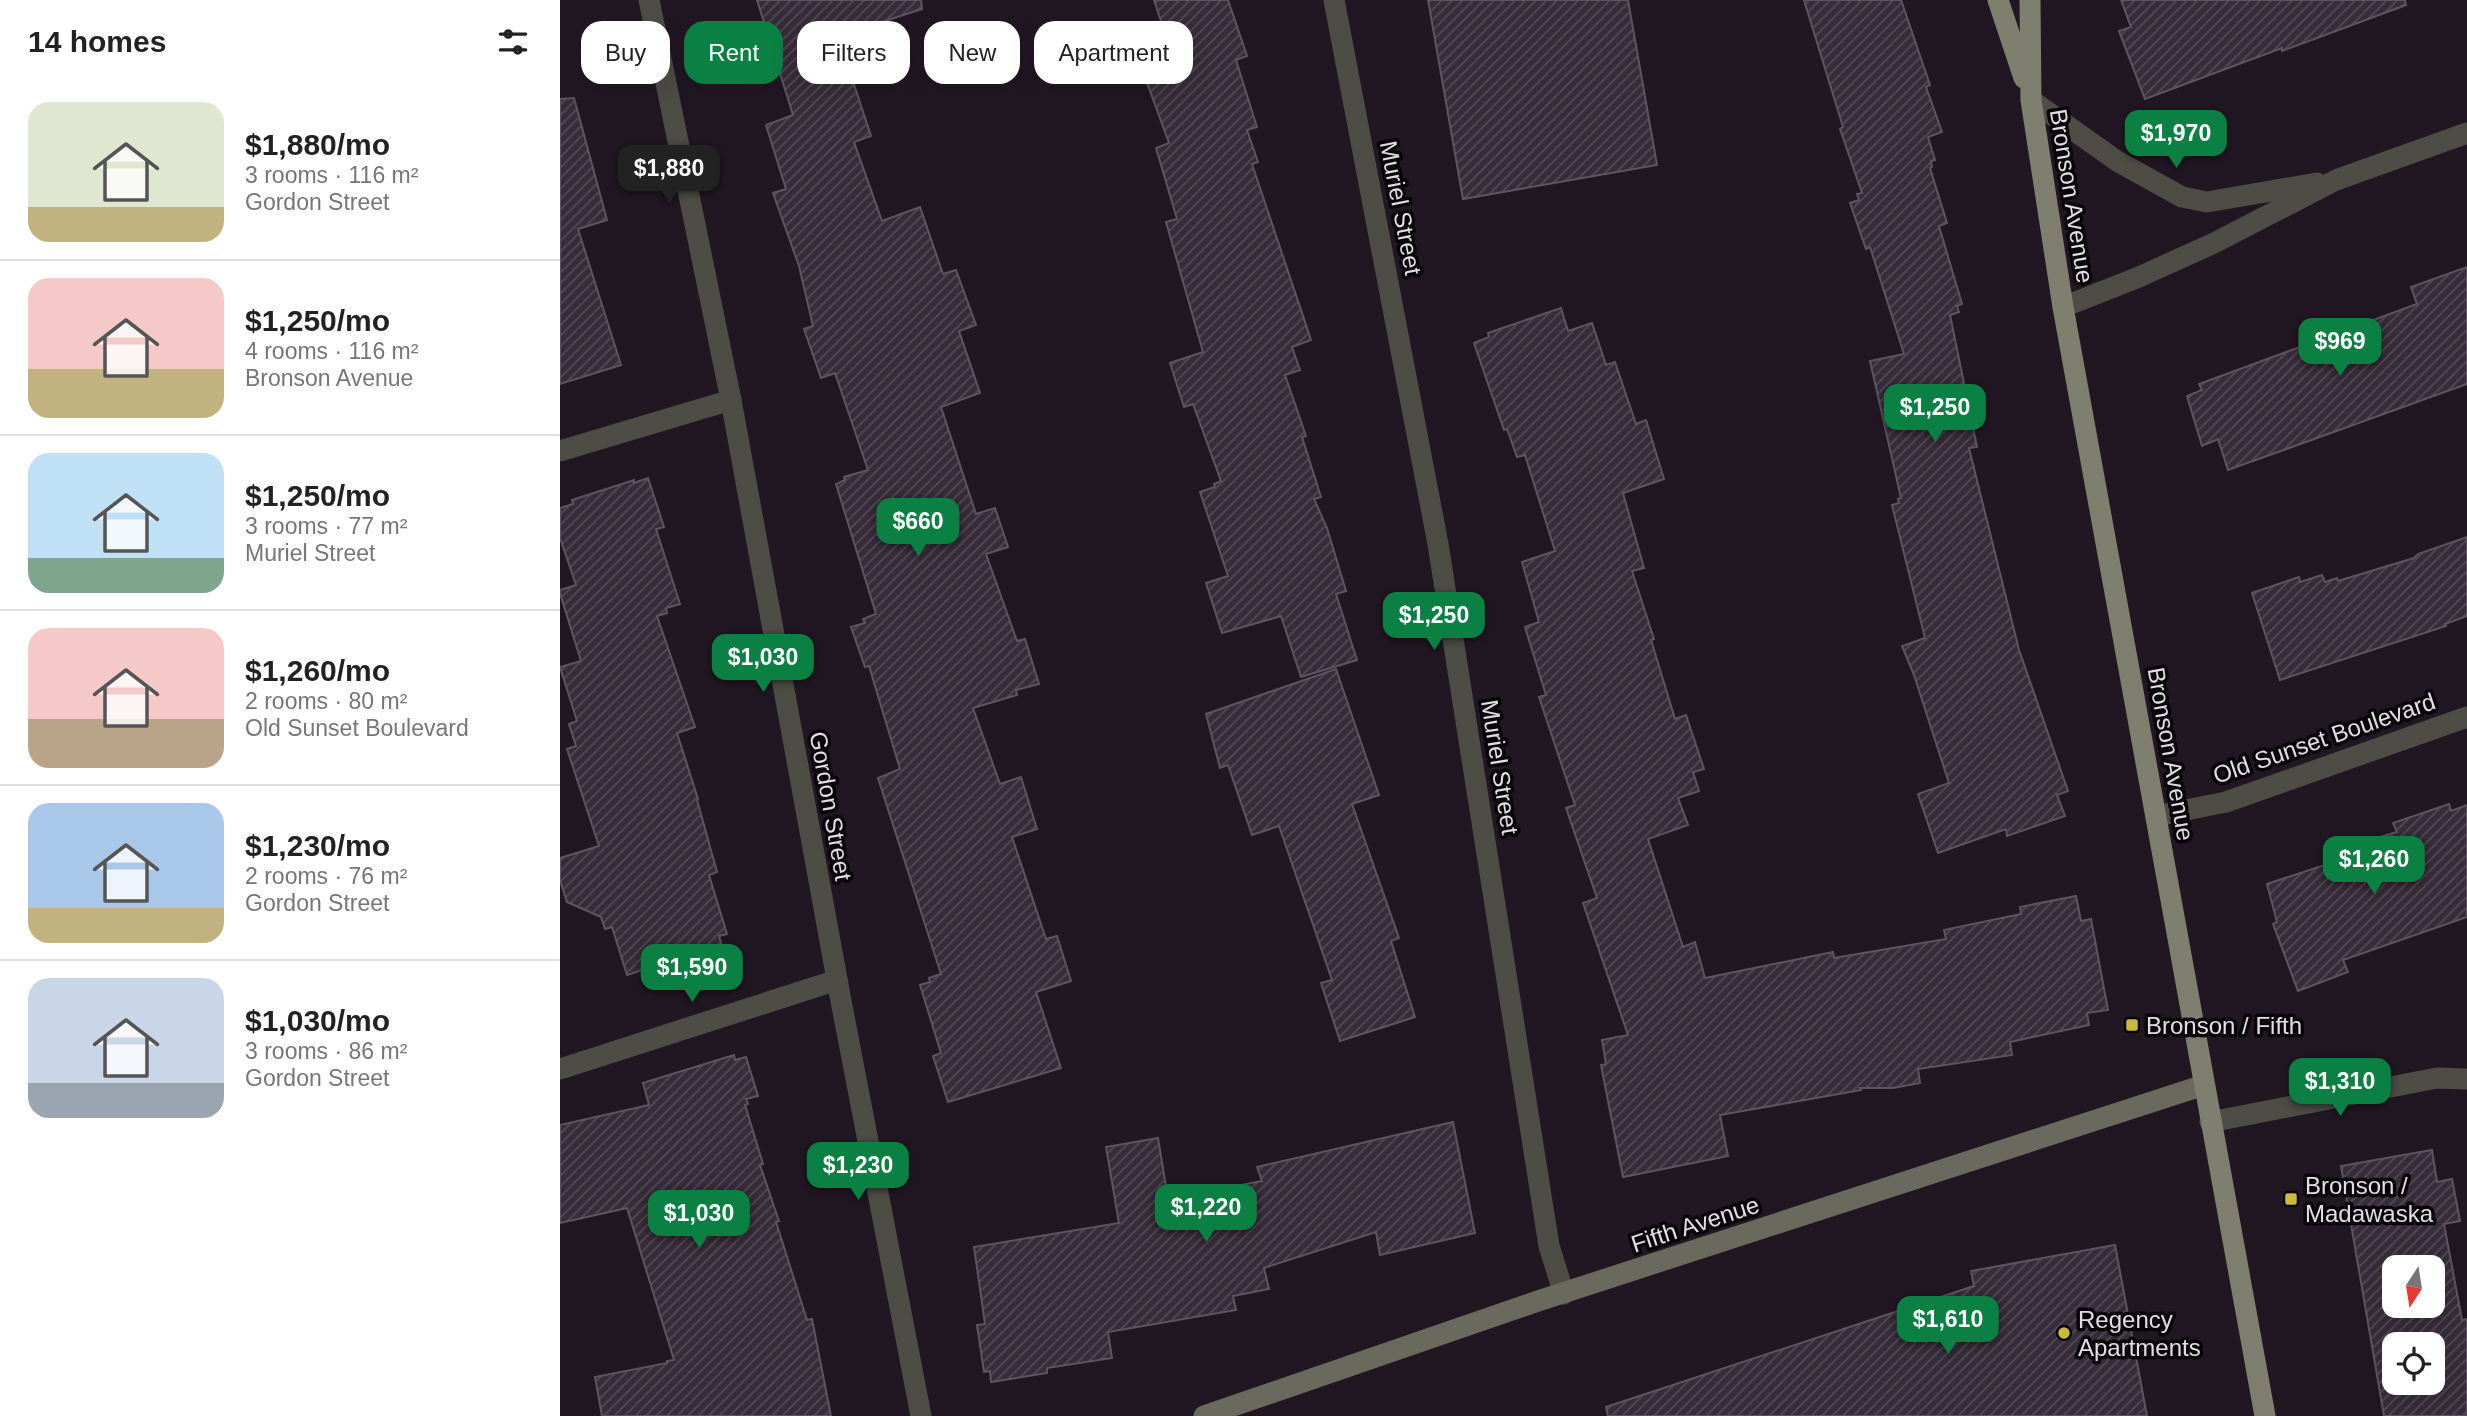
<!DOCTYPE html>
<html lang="en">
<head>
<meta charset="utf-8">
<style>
  :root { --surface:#fff; --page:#f6f6f6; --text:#222; --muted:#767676; --line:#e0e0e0; --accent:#0b8043 }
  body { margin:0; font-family:Arial,sans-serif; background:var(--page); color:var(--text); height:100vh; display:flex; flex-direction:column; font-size:26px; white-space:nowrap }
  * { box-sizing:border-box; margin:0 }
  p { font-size:23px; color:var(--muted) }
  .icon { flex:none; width:38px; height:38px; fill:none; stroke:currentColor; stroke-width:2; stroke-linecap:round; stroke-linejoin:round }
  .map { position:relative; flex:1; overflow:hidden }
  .drawer { display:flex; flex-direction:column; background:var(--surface); width:560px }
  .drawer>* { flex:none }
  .banner { position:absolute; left:21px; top:21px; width:665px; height:63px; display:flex; gap:14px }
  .needle { width:46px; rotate:192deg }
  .fabs { position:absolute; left:1822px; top:1255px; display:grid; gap:14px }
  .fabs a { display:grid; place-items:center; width:63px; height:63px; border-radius:14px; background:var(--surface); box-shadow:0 7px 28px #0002; font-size:35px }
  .price { position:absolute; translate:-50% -60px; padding:0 16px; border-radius:14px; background:var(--accent); color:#fff; font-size:23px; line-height:46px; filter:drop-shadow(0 2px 4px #0008) }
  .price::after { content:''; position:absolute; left:50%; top:42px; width:21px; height:16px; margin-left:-10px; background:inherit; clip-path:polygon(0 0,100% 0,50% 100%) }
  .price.current { background:#222; color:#fff }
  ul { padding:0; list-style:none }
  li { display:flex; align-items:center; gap:21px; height:175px; padding:0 28px }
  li+li { border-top:2px solid var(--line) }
  li span { display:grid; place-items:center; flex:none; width:196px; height:140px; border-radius:21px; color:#555 }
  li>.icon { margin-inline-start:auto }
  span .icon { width:84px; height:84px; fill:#fffc; stroke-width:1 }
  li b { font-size:30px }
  h2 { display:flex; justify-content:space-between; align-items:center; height:84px; padding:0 28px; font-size:30px }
  .tag { padding:0 24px; border-radius:21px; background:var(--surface); box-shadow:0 7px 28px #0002; font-size:24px; line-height:63px }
  .tag.current { background:var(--accent); color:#fff }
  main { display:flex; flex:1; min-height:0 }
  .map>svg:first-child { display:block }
</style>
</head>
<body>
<main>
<section class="drawer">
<h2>14 homes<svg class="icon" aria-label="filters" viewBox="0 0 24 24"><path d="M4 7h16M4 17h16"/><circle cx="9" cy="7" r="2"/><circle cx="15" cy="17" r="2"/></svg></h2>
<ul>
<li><span style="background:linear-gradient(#dfe7d0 75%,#c2b280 0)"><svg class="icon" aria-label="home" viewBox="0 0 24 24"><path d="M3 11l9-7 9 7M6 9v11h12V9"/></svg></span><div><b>$1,880/mo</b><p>3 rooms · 116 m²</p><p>Gordon Street</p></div></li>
<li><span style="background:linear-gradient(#f6c9c9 65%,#c2b280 0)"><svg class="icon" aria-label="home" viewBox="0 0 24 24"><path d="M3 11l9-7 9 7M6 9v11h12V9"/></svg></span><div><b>$1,250/mo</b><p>4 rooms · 116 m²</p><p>Bronson Avenue</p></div></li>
<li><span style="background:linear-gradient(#bfe0f5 75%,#7fa58c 0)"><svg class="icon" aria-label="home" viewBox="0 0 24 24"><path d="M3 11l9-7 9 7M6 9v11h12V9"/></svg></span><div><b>$1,250/mo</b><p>3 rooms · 77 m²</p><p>Muriel Street</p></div></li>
<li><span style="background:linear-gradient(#f6c9c9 65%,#b9a48a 0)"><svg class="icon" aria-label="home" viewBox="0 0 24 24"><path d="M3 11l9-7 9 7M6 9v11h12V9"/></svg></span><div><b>$1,260/mo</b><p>2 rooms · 80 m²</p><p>Old Sunset Boulevard</p></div></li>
<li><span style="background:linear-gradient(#a9c7e8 75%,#c2b280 0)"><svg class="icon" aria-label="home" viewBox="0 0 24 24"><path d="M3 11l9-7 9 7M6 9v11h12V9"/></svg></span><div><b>$1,230/mo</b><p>2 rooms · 76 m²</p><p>Gordon Street</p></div></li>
<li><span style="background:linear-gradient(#c9d6e8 75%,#9aa5b1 0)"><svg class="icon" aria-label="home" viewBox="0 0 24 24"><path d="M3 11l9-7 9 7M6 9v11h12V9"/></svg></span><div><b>$1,030/mo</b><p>3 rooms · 86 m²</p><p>Gordon Street</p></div></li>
</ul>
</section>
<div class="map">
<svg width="1907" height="1416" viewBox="0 0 1907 1416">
  <defs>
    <pattern id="building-hatch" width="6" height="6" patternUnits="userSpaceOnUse" patternTransform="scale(1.75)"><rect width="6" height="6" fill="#372c39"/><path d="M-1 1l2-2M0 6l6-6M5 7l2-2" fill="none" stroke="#544a56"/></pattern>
  </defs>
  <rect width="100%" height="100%" fill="#211723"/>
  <g fill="url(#building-hatch)" stroke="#5f5361" stroke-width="2" fill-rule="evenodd">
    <polygon points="197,0 361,0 362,9 278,36 311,136 294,142 322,221 360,207 383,274 396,270 416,325 399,331 420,393 381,407 416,514 435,508 448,547 426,554 457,641 465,639 479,684 456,690 457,695 413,708 440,784 461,777 477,829 452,837 486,939 497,936 511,981 476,992 501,1068 388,1102 373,1056 381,1053 360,985 370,982 369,978 381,974 318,778 340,769 309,666 305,667 291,627 305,623 303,619 316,614 276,484 285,480 284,477 308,470 275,373 261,378 244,329 253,326 239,266 213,193 226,189 206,125 233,115"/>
    <polygon points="594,0 668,0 687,56 676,60 697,127 687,130 698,162 692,164 751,340 732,347 740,370 725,375 746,436 742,437 761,497 754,499 767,528 786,591 776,594 797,660 741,677 721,616 662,633 646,583 668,576 640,492 655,487 654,484 661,481 633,404 624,407 610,363 643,352 606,222 617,219 596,148 609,143 585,77 602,71 597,57 611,52"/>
    <polygon points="868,0 1068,0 1097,165 903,199"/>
    <polygon points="1244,0 1341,0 1370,85 1366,87 1382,132 1368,137 1375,160 1371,161 1372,167 1370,168 1387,223 1379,226 1402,304 1397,306 1399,312 1390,315 1417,447 1409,448 1459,650 1508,791 1497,795 1505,816 1447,836 1446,829 1378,853 1358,794 1389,783 1354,675 1342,646 1365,638 1332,505 1339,503 1338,499 1341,498 1310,361 1344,354 1310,247 1306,249 1290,203 1299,200 1297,194 1302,193 1280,129 1283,127"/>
    <polygon points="1561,0 1845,0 1846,5 1722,51 1722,48 1585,99 1559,31 1571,27"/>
    <polygon points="14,98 47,220 18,229 61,365 0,384 0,99"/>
    <polygon points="1907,267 1907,384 1668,470 1658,439 1642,446 1627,396 1642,390 1639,384 1857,304 1851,287"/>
    <polygon points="1001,308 1008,331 1032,323 1046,365 1055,362 1076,424 1086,420 1104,479 1063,493 1084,568 1072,571 1094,639 1091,640 1115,719 1126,715 1144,769 1133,772 1139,791 1118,798 1128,825 1088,839 1123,947 1135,942 1145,978 1273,952 1274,958 1386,939 1384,930 1461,914 1460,907 1516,896 1521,921 1531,919 1548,1010 1527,1013 1529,1025 1450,1042 1452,1055 1358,1069 1360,1083 1333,1088 1300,1088 1301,1090 1160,1115 1168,1156 1063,1177 1041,1065 1046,1064 1042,1040 1068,1035 1023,903 1037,898 1006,808 1015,805 979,697 986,695 965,627 979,622 962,562 995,551 965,455 957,457 947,429 944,430 914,343 929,337 928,333"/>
    <polygon points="88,478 104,527 96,529 120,604 106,608 107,613 97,616 135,727 117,733 138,799 137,800 157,872 149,875 167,934 159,936 165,956 98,977 95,966 67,975 52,927 45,929 41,917 7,902 0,880 0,858 39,846 7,749 16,746 9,724 17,721 0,667 21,661 0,593 0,590 16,585 0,538 0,508 13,504 12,500 74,480 74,483"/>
    <polygon points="1907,537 1907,616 1885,624 1886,626 1720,680 1692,593 1739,577 1740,582 1762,575 1765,582 1777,578 1778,581 1854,558 1858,554"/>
    <polygon points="776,669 819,795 792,804 839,938 831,941 855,1017 780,1041 761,983 772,980 719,826 692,835 668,765 660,768 646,714"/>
    <polygon points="1889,804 1891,811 1907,805 1907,917 1783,960 1788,972 1738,991 1713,924 1717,922 1707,884 1822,846 1820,837 1837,832 1833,823"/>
    <polygon points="174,1055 175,1060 186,1057 198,1096 186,1099 188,1104 185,1105 203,1164 200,1165 219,1221 216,1222 247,1320 252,1319 271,1416 42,1416 35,1377 107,1363 107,1361 114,1360 67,1208 0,1223 0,1125 89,1105 83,1083"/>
    <polygon points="893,1122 915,1233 820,1255 816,1232 704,1268 709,1289 673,1296 676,1310 548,1332 552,1358 487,1368 487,1373 431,1382 430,1371 424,1372 417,1325 425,1324 414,1247 559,1223 546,1147 598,1138 608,1199 702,1181 697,1167"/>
    <path d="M 1872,1150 L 1877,1182 L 1892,1179 L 1900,1221 L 1884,1224 L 1902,1320 L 1907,1319 L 1907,1416 L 1824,1416 L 1781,1166 ZM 1834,1267 L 1872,1267 L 1872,1306 L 1834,1306 ZM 1834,1344 L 1872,1344 L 1872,1382 L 1834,1382 Z"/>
    <polygon points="1555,1245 1587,1416 1048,1416 1046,1407 1414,1286 1411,1271"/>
  </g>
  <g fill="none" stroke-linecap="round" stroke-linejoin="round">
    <g stroke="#4d4d45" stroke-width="21">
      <polyline points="89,0 171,400 281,1001 361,1416"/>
      <polyline points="774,0 878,544 989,1246 1004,1294"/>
      <polyline points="1471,100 1557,161 1622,197 1647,202 1757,183"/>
      <polyline points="1503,307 1579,277 1654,243 1776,180 1907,133"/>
      <polyline points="0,451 171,400"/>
      <polyline points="1596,816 1666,802 1907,717"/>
      <polyline points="0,1069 277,980"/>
      <polyline points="1650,1122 1877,1078 1907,1079"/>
    </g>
    <polyline stroke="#6a695d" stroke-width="21" points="644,1416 978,1301 1644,1085"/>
    <g stroke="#807e6f" stroke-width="21">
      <polyline points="1438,0 1464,78"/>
      <polyline points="1470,0 1471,100 1503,307 1705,1416"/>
    </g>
  </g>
  <g fill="#c9ba3a" stroke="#080509" stroke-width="2.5">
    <rect x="1565" y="1018" width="14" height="14" rx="3.5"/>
    <rect x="1724" y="1192" width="14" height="14" rx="3.5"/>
    <circle cx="1504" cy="1333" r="7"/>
  </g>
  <g text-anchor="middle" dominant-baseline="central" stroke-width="7" stroke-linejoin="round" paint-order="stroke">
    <g font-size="24" fill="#e3dce4" stroke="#080509">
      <text transform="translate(1512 196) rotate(81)">Bronson Avenue</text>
      <text transform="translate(841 208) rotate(79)">Muriel Street</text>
      <text transform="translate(1764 738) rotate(-19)">Old Sunset Boulevard</text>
      <text transform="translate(1611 754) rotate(80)">Bronson Avenue</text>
      <text transform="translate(940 767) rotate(81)">Muriel Street</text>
      <text transform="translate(271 806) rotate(80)">Gordon Street</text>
      <text transform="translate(1135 1224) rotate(-18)">Fifth Avenue</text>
    </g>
    <g font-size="24" fill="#e3dce4" stroke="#080509" text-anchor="start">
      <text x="1586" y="1025">Bronson / Fifth</text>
      <text x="1745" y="1185">Bronson /<tspan x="1745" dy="28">Madawaska</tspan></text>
      <text x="1518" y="1319">Regency<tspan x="1518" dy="28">Apartments</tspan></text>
    </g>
  </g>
</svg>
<div class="fabs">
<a><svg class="needle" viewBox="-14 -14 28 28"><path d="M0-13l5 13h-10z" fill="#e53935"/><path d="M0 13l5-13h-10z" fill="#767676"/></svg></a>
<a><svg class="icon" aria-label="locate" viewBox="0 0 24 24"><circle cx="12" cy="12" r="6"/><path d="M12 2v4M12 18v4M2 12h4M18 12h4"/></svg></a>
</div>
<b class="price" style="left:1616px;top:170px">$1,970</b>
<b class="price current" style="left:109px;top:205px">$1,880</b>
<b class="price" style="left:1780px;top:378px">$969</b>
<b class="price" style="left:1375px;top:444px">$1,250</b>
<b class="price" style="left:358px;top:558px">$660</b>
<b class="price" style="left:874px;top:652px">$1,250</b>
<b class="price" style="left:203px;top:694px">$1,030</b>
<b class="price" style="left:1814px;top:896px">$1,260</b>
<b class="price" style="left:132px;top:1004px">$1,590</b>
<b class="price" style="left:1780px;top:1118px">$1,310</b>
<b class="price" style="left:298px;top:1202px">$1,230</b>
<b class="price" style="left:646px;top:1244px">$1,220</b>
<b class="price" style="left:139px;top:1250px">$1,030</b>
<b class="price" style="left:1388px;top:1356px">$1,610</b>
<div class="banner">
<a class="tag">Buy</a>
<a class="tag current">Rent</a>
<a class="tag">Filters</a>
<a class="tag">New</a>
<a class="tag">Apartment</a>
</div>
</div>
</main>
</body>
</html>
